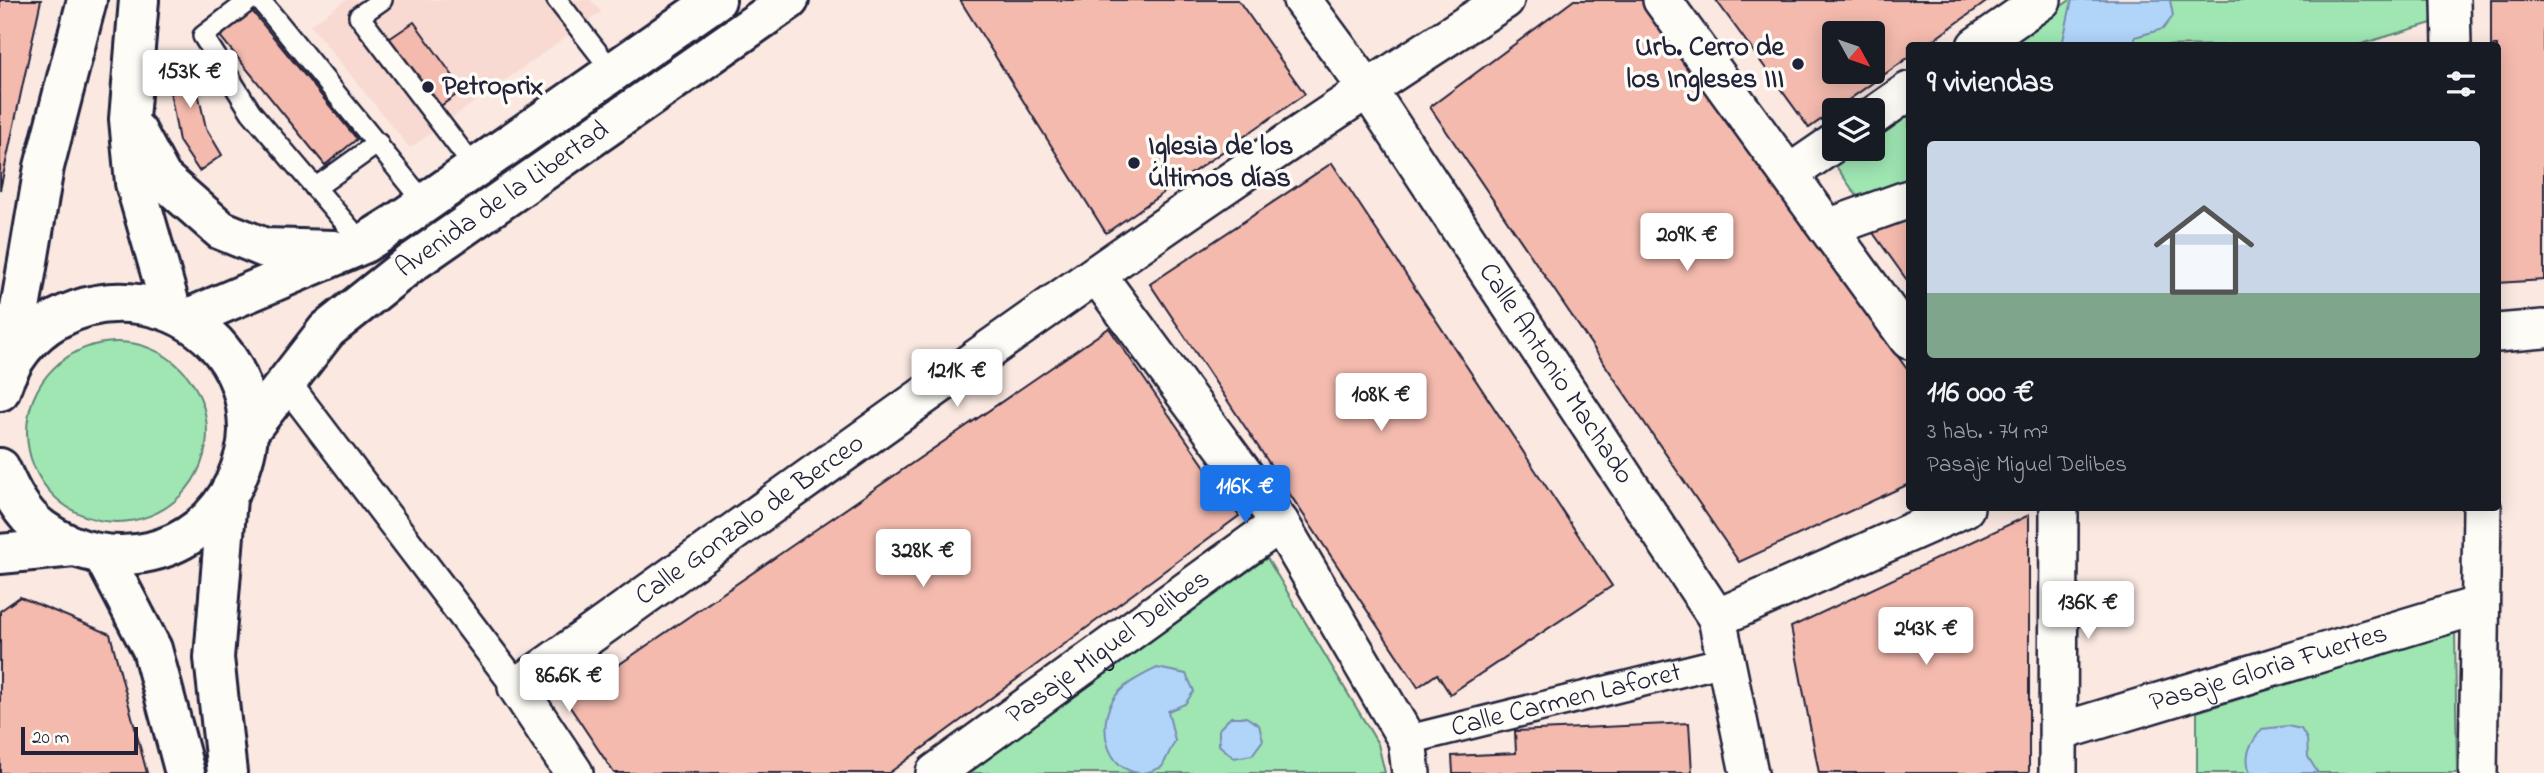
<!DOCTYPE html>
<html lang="es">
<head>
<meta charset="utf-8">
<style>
  :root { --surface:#171b24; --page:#20242c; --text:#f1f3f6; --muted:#9ea1a6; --line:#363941; --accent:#1a73e8 }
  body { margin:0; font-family:"Indie Flower",sans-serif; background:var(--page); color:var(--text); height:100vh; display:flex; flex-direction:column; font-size:26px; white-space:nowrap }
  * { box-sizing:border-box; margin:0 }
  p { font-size:23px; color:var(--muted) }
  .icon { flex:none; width:38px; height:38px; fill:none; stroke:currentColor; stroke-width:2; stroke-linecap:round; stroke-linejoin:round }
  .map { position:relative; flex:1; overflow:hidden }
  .drawer { position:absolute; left:1906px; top:42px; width:595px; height:469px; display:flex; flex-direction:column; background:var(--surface); border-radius:7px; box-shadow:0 4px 18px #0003 }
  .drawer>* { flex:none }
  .needle { width:46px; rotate:130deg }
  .buttons { position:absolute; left:1822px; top:21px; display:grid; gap:14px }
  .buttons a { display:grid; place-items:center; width:63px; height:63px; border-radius:7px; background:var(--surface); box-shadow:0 4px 18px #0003; font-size:35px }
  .scale { position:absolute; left:21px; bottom:18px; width:117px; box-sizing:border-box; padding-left:7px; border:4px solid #22223b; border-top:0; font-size:19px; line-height:24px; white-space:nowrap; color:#22223b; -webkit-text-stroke:5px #fdfcf7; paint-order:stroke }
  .price { position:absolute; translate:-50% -60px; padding:0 16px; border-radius:7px; background:#fff; color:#222; font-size:23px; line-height:46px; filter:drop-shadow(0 2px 4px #0008) }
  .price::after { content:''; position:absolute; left:50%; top:42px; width:21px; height:16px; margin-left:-10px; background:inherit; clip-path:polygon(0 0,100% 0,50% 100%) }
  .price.on { background:var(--accent); color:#fff }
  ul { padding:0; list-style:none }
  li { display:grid; align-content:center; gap:14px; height:371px; padding:0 21px }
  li+li { border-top:2px solid var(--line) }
  li span { display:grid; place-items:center; height:217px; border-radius:7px; color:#555 }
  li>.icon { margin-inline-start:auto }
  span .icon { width:126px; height:126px; fill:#fffc; stroke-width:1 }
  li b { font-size:30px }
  h2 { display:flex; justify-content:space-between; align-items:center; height:84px; padding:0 21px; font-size:30px }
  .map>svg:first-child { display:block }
</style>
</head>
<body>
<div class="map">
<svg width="2544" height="773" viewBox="0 0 2544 773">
  <rect width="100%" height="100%" fill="#fae8e1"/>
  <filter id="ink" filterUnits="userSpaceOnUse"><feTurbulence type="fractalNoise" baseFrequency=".0143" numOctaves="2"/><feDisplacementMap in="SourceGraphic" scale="14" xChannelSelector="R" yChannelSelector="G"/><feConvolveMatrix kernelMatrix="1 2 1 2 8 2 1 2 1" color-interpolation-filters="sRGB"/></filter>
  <g filter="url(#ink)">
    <polygon fill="#f8dad2" points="346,0 591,0 601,12 410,148 310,25"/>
    <g fill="#9fe6b3" stroke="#608477" stroke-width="2">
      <polygon points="2070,0 2434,0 2435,22 2358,45 2005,46"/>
      <polygon points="1909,111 1909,180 1857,196 1833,162 1852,149 1872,149 1873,135"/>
      <circle cx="117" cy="432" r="90"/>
      <polygon points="1267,558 1378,744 1385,773 960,773"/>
      <polygon points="2455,632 2457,773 2197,773 2197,712"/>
    </g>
    <g fill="#b0d5f9" stroke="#778dad" stroke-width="2">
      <polygon points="2072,0 2170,0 2173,16 2163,29 2135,37 2135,45 2062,45"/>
      <path d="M 1157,668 L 1186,674 L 1194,691 L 1185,704 L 1168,711 L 1175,741 L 1162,767 C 1156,769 1149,773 1141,773 C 1106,771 1097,726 1113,700 C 1121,685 1143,675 1157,668 Z"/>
      <polygon points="1231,717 1246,717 1259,725 1263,740 1252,755 1234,758 1219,745 1219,729"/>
      <path d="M 2287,726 L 2301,729 L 2307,739 L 2308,757 L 2318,773 L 2250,773 C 2243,754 2251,743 2262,729 Z"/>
    </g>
    <g fill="#f4baae" stroke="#22223b" stroke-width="2" fill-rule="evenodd">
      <polygon points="0,0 41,0 0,190"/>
      <polygon points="960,0 1238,0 1305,94 1106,233"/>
      <polygon points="1574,0 1642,0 1909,372 1909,484 1739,562 1430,107"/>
      <path d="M 1716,0 L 1989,0 L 1925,46 L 1909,46 L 1909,57 L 1809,128 ZM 1834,33 L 1872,33 L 1872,72 L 1834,72 Z"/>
      <polygon points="2491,0 2544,0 2544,280 2497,283 2497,46 2491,46"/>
      <polygon points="248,6 357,139 325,165 215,30"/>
      <polygon points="414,22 463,90 435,110 386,41"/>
      <polygon points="169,52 199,53 197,88 206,128 222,155 199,171 179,141 169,86"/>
      <polygon points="1332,163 1612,586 1450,694 1437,674 1418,687 1150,284"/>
      <polygon points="1909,215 1909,283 1871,230"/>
      <polygon points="1109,328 1239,516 889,773 614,773 566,701"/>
      <polygon points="2029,515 2029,773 1819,773 1791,627"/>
      <polygon points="20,597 110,634 147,773 0,773 0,611"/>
      <polygon points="1689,723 1692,773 1453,773 1452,756 1516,753 1515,731"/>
    </g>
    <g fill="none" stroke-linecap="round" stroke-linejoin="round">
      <defs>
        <g id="service">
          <polyline points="250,0 203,36 251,112 363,244"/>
          <polyline points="260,0 425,203"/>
          <polyline points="382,0 359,16 474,167"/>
          <polyline points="557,0 613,72"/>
          <polyline points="315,188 378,143"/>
        </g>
        <g id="pedestrian">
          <polyline points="287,384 517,687"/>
          <path id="s1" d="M 1407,740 L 1726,661"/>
        </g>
        <g id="minor">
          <path id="s2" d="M 1302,0 L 1367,88 L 1717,618 L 1749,773"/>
          <polyline points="1662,0 1909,340"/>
          <polyline points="2451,0 2452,46"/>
          <polyline points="1976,46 2042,0"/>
          <polyline points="1872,117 1909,91"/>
          <polyline points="1789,174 1834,143"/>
          <polyline points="1828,228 1909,199"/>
          <polyline points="1097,275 1280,523 1407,740 1411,773"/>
          <polyline points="2497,333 2544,329"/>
          <polyline points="1717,618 1965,508"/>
          <path id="s3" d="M 2059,732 L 2480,605"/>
          <path id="s4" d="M 574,773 L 517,687 C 843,455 1167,215 1505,0"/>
          <path id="s5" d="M 935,773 L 1280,523"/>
          <polyline points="2058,773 2059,508"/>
          <polyline points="2478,773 2482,508"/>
        </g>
        <polyline id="secondary" points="0,554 74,547"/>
        <g id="primary">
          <polyline points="139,0 129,119 135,183 172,312"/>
          <polyline points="137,132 162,178 221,230 265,248 334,250"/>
          <polyline points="186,319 363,244 395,224 716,0"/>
          <polyline points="10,368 44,167 87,0"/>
          <path d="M 0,391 C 45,254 247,284 248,430 C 248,448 242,466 235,482 C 200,557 108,577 42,529 C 21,514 10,490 0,468"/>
          <path id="s6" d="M 248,432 L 327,330 L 410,264 L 789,0"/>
          <polyline points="103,555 152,649 185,773"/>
          <polyline points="227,773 214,658 227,498"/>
        </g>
      </defs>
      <use href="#service" stroke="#22223b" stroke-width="24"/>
      <use href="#pedestrian" stroke="#22223b" stroke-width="33"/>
      <use href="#minor" stroke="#22223b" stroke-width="42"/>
      <use href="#secondary" stroke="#22223b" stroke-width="44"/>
      <use href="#primary" stroke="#22223b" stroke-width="44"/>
      <use href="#service" stroke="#fdfcf7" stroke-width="19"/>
      <use href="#pedestrian" stroke="#fdfcf7" stroke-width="28"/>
      <use href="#minor" stroke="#fdfcf7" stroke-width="37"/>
      <use href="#secondary" stroke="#fdfcf7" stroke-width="38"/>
      <use href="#primary" stroke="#fdfcf7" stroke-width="38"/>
    </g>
  </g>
  <g fill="#22223b" stroke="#fdfcf7" stroke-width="2.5">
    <circle cx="1798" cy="64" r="7"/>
    <circle cx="428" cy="87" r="7"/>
    <circle cx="1134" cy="163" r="7"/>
  </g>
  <g text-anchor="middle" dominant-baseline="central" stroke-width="7" stroke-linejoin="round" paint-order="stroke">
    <g font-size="28" font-weight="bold" fill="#22223b" stroke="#fdfcf7" text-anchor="start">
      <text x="1784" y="48" text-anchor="end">Urb. Cerro de<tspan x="1784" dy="32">los Ingleses III</tspan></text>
      <text x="442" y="87">Petroprix</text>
      <text x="1148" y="147">Iglesia de los<tspan x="1148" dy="32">últimos días</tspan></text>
    </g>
    <g font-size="28" fill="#22223b" stroke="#fdfcf7">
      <text stroke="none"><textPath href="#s6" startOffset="348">Avenida de la Libertad</textPath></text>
      <text stroke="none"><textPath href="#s2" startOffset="452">Calle Antonio Machado</textPath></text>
      <text stroke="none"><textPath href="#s4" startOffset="390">Calle Gonzalo de Berceo</textPath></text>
      <text stroke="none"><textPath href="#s5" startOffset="214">Pasaje Miguel Delibes</textPath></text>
      <text stroke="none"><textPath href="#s3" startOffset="219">Pasaje Gloria Fuertes</textPath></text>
      <text stroke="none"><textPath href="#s1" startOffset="164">Calle Carmen Laforet</textPath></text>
    </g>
  </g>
</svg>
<div class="buttons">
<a><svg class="needle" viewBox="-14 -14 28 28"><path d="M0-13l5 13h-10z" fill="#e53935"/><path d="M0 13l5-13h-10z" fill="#9ea1a6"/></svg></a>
<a><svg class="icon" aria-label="layers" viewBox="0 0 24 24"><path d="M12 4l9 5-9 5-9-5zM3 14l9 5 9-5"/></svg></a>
</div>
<div class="scale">20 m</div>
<b class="price" style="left:190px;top:110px">153K €</b>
<b class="price" style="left:1687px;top:273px">209K €</b>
<b class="price" style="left:957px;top:409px">121K €</b>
<b class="price" style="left:1381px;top:433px">108K €</b>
<b class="price on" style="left:1245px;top:525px">116K €</b>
<b class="price" style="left:923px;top:589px">328K €</b>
<b class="price" style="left:2088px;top:641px">136K €</b>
<b class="price" style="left:1926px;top:667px">243K €</b>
<b class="price" style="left:569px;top:714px">86.6K €</b>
<section class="drawer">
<h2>9 viviendas<svg class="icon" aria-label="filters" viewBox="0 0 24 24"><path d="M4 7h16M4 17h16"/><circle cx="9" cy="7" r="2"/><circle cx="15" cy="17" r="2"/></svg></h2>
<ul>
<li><span style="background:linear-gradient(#c9d6e8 70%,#7fa58c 0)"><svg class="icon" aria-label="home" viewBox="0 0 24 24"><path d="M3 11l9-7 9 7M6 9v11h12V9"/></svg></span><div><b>116 000 €</b><p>3 hab. · 74 m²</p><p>Pasaje Miguel Delibes</p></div></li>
</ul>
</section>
</div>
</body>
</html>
